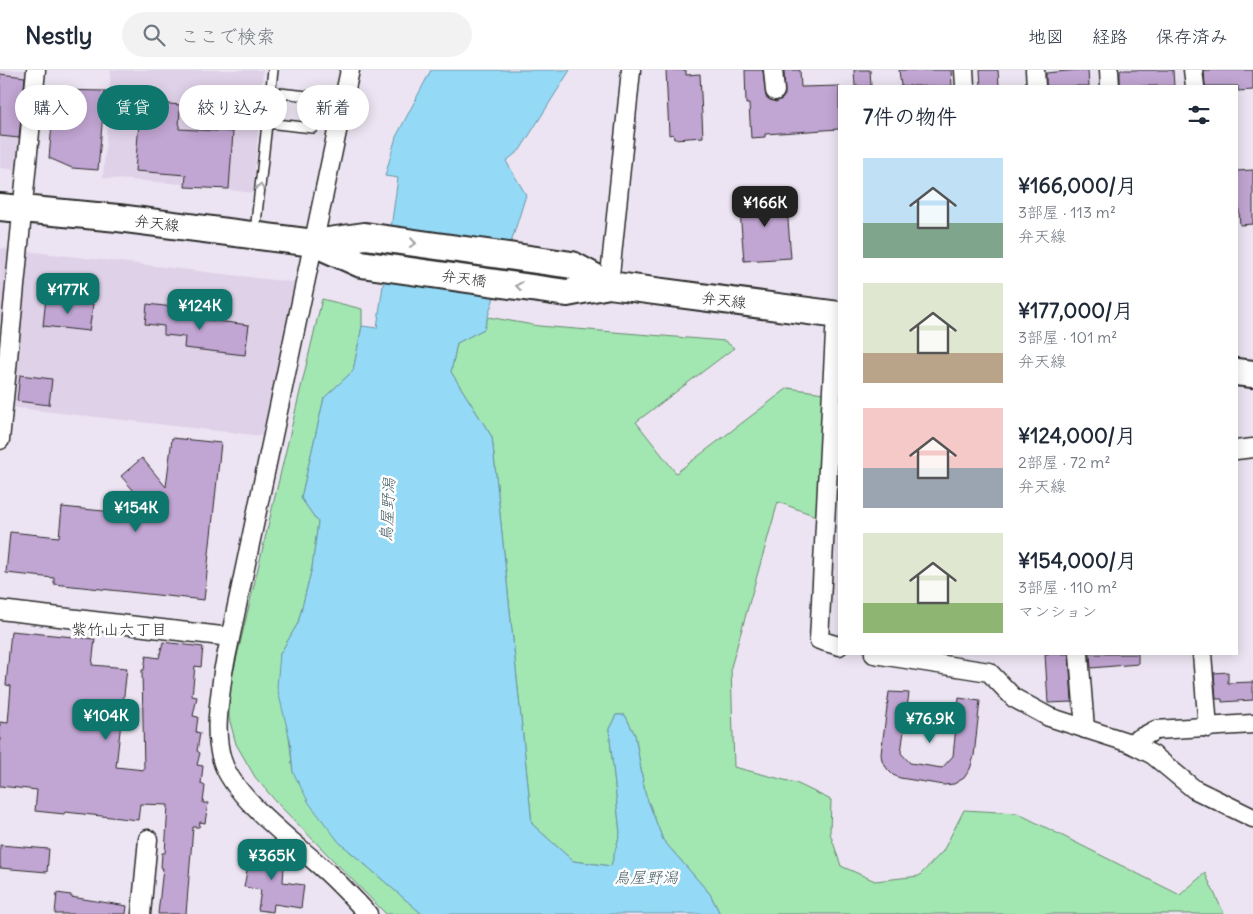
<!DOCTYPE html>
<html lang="ja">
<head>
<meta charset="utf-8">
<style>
  :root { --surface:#fff; --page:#f2f2f3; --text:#1f2937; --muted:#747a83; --line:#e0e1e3; --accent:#0f766e }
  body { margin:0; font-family:Delius,"Klee One",sans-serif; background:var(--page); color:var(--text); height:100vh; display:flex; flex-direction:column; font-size:19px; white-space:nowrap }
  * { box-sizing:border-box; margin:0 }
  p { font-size:16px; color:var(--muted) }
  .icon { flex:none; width:28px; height:28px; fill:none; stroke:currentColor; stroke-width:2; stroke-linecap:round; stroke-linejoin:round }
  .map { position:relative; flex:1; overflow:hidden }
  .panel { position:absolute; left:838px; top:15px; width:400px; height:570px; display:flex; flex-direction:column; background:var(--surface); border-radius:0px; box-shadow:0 2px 12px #0003 }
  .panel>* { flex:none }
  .top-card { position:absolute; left:15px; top:15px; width:475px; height:45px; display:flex; gap:10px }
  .price { position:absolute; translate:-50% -42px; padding:0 11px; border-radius:10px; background:var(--accent); color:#fff; font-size:16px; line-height:32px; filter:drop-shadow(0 1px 2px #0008) }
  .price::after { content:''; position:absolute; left:50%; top:30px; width:15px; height:11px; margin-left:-8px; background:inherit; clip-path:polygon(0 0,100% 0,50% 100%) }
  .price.on { background:#222; color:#fff }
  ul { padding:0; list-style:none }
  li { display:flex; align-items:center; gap:15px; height:125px; padding:0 25px }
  li span { display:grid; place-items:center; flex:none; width:140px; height:100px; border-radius:0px; color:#555 }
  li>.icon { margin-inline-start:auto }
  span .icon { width:60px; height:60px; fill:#fffc; stroke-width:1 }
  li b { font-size:21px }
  h2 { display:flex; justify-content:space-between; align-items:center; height:60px; padding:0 25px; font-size:21px }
  .tag { padding:0 18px; border-radius:22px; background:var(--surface); box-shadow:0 2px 12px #0003; font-size:18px; line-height:45px }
  .tag.on { background:var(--accent); color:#fff }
  header { display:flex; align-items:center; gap:30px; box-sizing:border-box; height:70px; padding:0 25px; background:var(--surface); border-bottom:1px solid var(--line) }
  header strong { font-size:24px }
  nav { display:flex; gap:28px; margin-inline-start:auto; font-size:18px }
  .search { width:350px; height:45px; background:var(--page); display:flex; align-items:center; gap:12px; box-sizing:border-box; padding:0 18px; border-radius:28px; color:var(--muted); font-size:19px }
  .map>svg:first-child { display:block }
</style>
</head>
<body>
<header>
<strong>Nestly</strong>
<div class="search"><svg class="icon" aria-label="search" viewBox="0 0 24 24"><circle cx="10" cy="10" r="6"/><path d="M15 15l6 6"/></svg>ここで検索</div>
<nav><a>地図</a><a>経路</a><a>保存済み</a></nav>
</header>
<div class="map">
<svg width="1253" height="844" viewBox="0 0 1253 844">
  <rect width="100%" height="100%" fill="#ece4f2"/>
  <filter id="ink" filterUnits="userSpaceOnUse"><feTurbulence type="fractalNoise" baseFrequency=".02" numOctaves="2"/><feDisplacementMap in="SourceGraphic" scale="10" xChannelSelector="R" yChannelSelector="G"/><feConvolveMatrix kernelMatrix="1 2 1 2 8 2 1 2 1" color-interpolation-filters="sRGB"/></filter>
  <g filter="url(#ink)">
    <g fill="#dfd1e8">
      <polygon points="0,0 31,0 21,100 0,98"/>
      <polygon points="111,0 263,0 253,123 182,114 103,108"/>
      <polygon points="0,178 300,213 262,366 0,336"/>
    </g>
    <g fill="#a2e6b2" stroke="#66886e">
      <polygon points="322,229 362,239 362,256 353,301 324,328 301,428 318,452 312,498 298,553 280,584 293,702 339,772 422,844 386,844 278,734 255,707 236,674 229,648 229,620"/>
      <polygon points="488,247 539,256 725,271 734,278 636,352 676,403 788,318 824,323 816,446 778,432 731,597 734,697 796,713 831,730 830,763 841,796 875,811 919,806 943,781 964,740 1017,743 1180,825 1205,803 1224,844 720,844 710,824 663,770 645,723 635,665 625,645 616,645 609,659 620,763 611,796 573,791 532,754 492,367 451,302 457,273 484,259"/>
    </g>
    <polygon fill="#94daf6" stroke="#6a94a5" points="431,0 570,0 520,80 506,91 526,125 484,259 457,273 451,302 492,367 532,754 573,791 611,796 620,763 609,659 616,645 625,645 635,665 645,723 663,770 710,824 720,844 422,844 339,772 309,733 293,702 290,670 277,617 280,584 298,553 312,498 318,452 301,428 324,328 353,301 362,256 377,258 398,108 385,106 396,67"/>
    <g fill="#c1a5d2" stroke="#2b2b2b">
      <polygon points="666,0 686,0 686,5 700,4 703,67 674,69 673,64 669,65"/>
      <polygon points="745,0 763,0 766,27 770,30 776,32 782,29 785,25 784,0 800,0 801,17 839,16 839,59 765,64 765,67 751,68 749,34 746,34"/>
      <polygon points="854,0 870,0 871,16 855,16"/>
      <polygon points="899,0 951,0 952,16 901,16"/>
      <polygon points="980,0 998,0 999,16 981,16"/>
      <polygon points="1078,0 1088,0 1089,16 1046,16 1046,3"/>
      <polygon points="1120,0 1173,0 1174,16 1120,16"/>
      <polygon points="1204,0 1253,0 1253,20 1238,21 1238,16 1205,16"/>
      <polygon points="0,4 25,7 19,68 0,66"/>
      <polygon points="55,20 105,21 98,100 72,98 49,88"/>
      <polygon points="150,32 180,35 179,59 233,62 229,119 185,117 186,105 135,101 140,41 149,42"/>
      <polygon points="1253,100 1253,154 1240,155 1236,101"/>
      <polygon points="786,125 791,188 744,191 739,128"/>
      <polygon points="46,228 93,234 89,261 43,256"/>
      <polygon points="147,234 173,237 172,240 185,241 184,247 249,255 245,285 184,278 185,267 164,265 164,256 145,254"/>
      <polygon points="20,305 52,309 49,335 17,331"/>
      <polygon points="172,368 221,373 204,530 54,514 54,508 6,503 10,462 59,467 62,437 124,443 139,427 121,406 142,388 166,417"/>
      <polygon points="11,561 95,569 92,595 127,598 116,697 144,700 142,600 144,600 146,586 159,588 163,572 203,577 201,597 195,596 192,626 197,627 193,646 198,647 196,662 200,663 197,681 200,683 197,695 203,696 201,714 205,716 203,733 208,733 205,753 200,752 199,757 193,757 186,844 158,844 163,798 161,798 162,783 165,783 168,735 140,734 138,750 65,742 64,744 35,741 37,720 0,716 0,652 8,653 11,616 6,615"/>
      <polygon points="1045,584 1069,584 1072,632 1048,633"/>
      <polygon points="1090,584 1138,584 1138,594 1091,598"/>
      <polygon points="1228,602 1228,613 1253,612 1253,630 1222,632 1222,629 1216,629 1214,603"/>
      <polygon points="889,622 909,623 901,683 910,693 942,698 953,686 959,628 980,631 974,686 970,699 964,708 954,714 944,715 900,708 893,705 888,700 882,691 881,684"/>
      <polygon points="0,775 49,779 47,802 0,798"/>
      <polygon points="251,779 285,782 283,812 304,815 301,838 274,834 273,842 258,840 261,820 244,817"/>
      <polygon points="57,823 71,825 71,827 127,836 126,844 55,844"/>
    </g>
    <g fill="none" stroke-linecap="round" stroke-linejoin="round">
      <defs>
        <g id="lane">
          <polyline points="317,27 343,32"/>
          <polyline points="267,53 313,58 317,27 270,22"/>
          <polyline points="255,162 273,0"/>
        </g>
        <g id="street">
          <path d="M 350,0 L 223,602 C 220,631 213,661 222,690 C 233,728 298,775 328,803 C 342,816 355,830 368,844"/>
          <polyline points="773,0 775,21"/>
          <polyline points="964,0 965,16"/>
          <polyline points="1035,0 1036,16"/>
          <polyline points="1109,0 1110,16"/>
          <polyline points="1193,0 1195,16"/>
          <polyline points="609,215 631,0"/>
          <polyline points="836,244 819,570 839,576"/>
          <polyline points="0,370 36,0"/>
          <polyline points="1236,380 1253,378"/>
          <polyline points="0,540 230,567"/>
          <polyline points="874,584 989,602 1014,628 1049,647 1130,673 1153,685 1194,719 1253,748"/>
          <polyline points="1079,584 1085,659"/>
          <polyline points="1202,584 1208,658"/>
          <polyline points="1130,673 1156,660 1253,654"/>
          <polyline points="141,844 148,769"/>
        </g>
        <g id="secondary">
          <polyline points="0,137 118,148 314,173 365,166 572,195 609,215"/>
          <polyline points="314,173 361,194 567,223 609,215 839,245"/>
          <polyline points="1236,302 1253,304"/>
        </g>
      </defs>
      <use href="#lane" stroke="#2b2b2b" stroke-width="12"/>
      <use href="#street" stroke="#2b2b2b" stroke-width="21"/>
      <use href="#secondary" stroke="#2b2b2b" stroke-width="30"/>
      <use href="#lane" stroke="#fff" stroke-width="9"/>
      <use href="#street" stroke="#fff" stroke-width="18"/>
      <use href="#secondary" stroke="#fff" stroke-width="26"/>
    </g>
    <defs><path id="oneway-chevron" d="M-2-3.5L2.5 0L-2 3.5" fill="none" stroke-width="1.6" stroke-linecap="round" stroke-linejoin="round" transform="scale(1.25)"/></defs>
    <g stroke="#a0a0a0">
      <use href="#oneway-chevron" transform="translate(260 117) rotate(-83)"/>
      <use href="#oneway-chevron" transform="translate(413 173) rotate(8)"/>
      <use href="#oneway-chevron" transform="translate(519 216) rotate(-172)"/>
    </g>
  </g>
  <g text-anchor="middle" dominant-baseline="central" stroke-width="5" stroke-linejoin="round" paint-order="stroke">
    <g font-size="15" fill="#2b2b2b" stroke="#fff">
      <text transform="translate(157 153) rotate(7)">弁天線</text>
      <text transform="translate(464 208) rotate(8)">弁天橋</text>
      <text transform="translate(724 230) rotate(7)">弁天線</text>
    </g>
    <g font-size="16" font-style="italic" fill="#4a6068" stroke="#fff">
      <text transform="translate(387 440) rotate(-87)">鳥屋野潟</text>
      <text x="646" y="807">鳥屋野潟</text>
    </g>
    <g font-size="16" fill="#2b2b2b" stroke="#fff">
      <text x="119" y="559">紫竹山六丁目</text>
    </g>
  </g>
</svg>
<b class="price on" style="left:765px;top:158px">¥166K</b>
<b class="price" style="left:68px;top:245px">¥177K</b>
<b class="price" style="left:200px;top:261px">¥124K</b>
<b class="price" style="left:136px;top:463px">¥154K</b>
<b class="price" style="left:106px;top:671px">¥104K</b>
<b class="price" style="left:930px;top:674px">¥76.9K</b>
<b class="price" style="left:272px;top:811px">¥365K</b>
<div class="top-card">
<a class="tag">購入</a>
<a class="tag on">賃貸</a>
<a class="tag">絞り込み</a>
<a class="tag">新着</a>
</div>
<section class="panel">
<h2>7件の物件<svg class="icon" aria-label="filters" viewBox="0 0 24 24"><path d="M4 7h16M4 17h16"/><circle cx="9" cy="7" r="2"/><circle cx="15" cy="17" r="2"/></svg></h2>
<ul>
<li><span style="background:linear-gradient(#bfe0f5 65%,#7fa58c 0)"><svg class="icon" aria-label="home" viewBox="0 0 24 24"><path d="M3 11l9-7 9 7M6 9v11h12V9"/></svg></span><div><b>¥166,000/月</b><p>3部屋 · 113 m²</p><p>弁天線</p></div></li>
<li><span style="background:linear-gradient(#dfe7d0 70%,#b9a48a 0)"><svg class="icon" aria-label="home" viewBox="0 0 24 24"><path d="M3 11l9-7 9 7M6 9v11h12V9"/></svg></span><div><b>¥177,000/月</b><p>3部屋 · 101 m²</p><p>弁天線</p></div></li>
<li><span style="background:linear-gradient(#f6c9c9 60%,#9aa5b1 0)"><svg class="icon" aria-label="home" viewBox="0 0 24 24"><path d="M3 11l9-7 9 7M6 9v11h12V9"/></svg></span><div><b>¥124,000/月</b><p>2部屋 · 72 m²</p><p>弁天線</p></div></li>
<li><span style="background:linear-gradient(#dfe7d0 70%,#8fb573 0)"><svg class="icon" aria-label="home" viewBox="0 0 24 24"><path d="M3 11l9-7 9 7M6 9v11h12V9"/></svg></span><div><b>¥154,000/月</b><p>3部屋 · 110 m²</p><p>マンション</p></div></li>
</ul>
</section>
</div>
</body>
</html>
